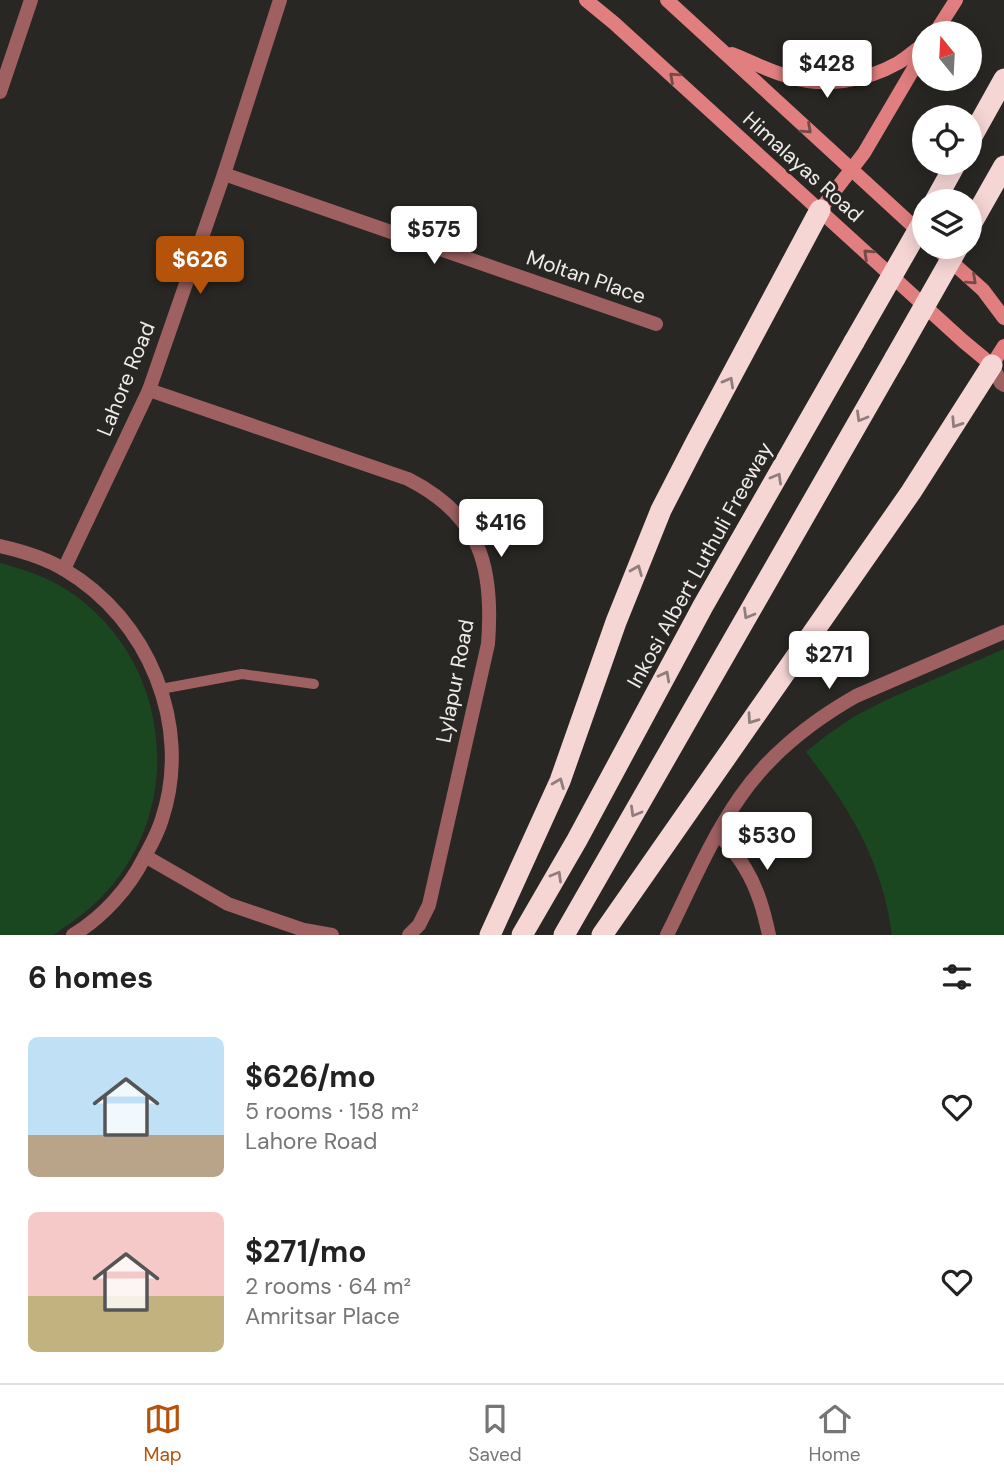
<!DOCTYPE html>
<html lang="en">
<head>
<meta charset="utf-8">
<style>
  :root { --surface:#fff; --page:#f2f2f2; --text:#222; --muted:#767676; --line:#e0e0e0; --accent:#b45309 }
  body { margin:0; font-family:"DM Sans",sans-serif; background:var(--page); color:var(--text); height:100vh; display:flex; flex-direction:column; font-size:26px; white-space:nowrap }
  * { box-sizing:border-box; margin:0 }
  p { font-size:23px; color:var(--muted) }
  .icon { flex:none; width:38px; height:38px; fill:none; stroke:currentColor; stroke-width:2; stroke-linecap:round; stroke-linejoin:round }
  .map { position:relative; height:935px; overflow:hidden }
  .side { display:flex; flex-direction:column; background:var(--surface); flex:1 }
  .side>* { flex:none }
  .needle { width:46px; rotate:342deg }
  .fabs { position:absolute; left:912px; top:21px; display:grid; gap:14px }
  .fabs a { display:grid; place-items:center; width:70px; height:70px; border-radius:50%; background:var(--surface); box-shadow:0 4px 18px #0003; font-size:35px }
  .price { position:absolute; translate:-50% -60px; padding:0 16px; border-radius:7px; background:#fff; color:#222; font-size:23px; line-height:46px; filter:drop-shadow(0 2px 4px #0008) }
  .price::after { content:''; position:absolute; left:50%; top:42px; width:21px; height:16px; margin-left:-10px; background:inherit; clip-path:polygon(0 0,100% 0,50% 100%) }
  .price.selected { background:var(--accent); color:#fff }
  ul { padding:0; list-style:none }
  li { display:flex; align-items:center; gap:21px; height:175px; padding:0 28px }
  li span { display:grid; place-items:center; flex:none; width:196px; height:140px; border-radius:10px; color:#555 }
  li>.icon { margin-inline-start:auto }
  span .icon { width:84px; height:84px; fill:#fffc; stroke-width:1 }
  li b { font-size:30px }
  h2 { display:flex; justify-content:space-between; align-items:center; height:84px; padding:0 28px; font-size:30px }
  .menu { display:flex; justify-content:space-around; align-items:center; height:98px; border-top:2px solid var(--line); background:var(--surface); font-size:19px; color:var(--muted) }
  .menu a { display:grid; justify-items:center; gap:4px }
  .menu .selected { color:var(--accent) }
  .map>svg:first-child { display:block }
</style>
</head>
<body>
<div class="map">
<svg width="1004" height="935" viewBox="0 0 1004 935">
  <rect width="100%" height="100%" fill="#292723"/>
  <g fill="#1a4720">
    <path d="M 0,563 C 19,568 38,574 55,583 C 163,642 190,788 114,883 C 99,901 82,916 62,929 C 59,931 57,933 53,935 C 45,935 11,935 0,935 Z"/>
    <path d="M 1004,649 L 1004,935 L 892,935 C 883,863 850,808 806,752 L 827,735 L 855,716 L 886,700 Z"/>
  </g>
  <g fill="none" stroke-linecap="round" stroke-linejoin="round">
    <polyline stroke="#9e6060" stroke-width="10" points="161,689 242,674 314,684"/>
    <g stroke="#9e6060" stroke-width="14">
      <polyline points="0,92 31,0"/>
      <polyline points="224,174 656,324"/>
      <polyline points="992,365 1001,383 1004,385"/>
      <path d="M 149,390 L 408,479 C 481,516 494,567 488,644 L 429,905 L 419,925 L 409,935"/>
      <path d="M 0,546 C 22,551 46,558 65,570 C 148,619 193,725 162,819 C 158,833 151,845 144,858 C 129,888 103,917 73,935"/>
      <polyline points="64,569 149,390 224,174 280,0"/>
      <path d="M 718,833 C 727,844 738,855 745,868 C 758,889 764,912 769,935"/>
      <polyline points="145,856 228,904 304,930 332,935"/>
      <path d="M 667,935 C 690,889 710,840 740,797 C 769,755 812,721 856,696 L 1004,632"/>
    </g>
    <g stroke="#e17e7f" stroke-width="14">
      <polyline points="586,0 614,23 963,341 992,365 1004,346"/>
      <polyline points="667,0 924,236"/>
      <polyline points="935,33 956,0"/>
      <path d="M 732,54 C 750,61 768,71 787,76 C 824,88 864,82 898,63 C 907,58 915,50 924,44"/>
      <polyline points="820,210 864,153 924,51"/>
      <polyline points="935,247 983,290 1004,318"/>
    </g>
    <g stroke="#f6d6d5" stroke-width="21">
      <polyline points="970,140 1004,79"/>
      <polyline points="935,201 956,163"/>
      <polyline points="970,226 1004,166"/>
      <polyline points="490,935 560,781 616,622 661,510 696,442 820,210"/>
      <polyline points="522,935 577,840 703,606 854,342"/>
      <polyline points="564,935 895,358"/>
      <polyline points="602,935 911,492 992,365"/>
    </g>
    <g stroke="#f6d6d5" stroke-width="21">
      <polyline points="854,342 924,220"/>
      <polyline points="895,358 958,247"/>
    </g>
  </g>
  <defs><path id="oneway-chevron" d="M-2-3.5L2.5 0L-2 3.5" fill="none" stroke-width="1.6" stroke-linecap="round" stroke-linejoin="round" transform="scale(1.75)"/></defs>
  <g stroke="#734a48">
    <use href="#oneway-chevron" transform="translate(674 77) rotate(-138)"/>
    <use href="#oneway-chevron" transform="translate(807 129) rotate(42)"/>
    <use href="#oneway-chevron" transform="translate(868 254) rotate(-137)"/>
    <use href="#oneway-chevron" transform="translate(972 280) rotate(42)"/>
  </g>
  <g stroke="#907e7c">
    <use href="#oneway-chevron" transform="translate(729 382) rotate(-61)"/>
    <use href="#oneway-chevron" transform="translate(861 417) rotate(120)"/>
    <use href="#oneway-chevron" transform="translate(956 423) rotate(123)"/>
    <use href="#oneway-chevron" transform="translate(777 478) rotate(-60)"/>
    <use href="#oneway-chevron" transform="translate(637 570) rotate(-68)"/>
    <use href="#oneway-chevron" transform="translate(748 614) rotate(120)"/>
    <use href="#oneway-chevron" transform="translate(665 676) rotate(-62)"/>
    <use href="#oneway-chevron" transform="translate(752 719) rotate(125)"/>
    <use href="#oneway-chevron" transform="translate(559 783) rotate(-68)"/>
    <use href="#oneway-chevron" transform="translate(635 812) rotate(120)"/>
    <use href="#oneway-chevron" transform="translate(557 876) rotate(-60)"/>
  </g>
  <g text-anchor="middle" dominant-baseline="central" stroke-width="6" stroke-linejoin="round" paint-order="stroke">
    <g font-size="21" fill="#eeecea" stroke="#292723">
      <text transform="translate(803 167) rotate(42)">Himalayas Road</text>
      <text transform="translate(586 277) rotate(19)">Moltan Place</text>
      <text transform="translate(126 379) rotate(-68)">Lahore Road</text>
      <text transform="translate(700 565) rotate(-61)">Inkosi Albert Luthuli Freeway</text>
      <text transform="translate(455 681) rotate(-79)">Lylapur Road</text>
    </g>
  </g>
</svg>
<div class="fabs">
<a><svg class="needle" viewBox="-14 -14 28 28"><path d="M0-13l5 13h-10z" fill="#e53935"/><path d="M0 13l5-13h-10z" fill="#767676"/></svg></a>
<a><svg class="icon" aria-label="locate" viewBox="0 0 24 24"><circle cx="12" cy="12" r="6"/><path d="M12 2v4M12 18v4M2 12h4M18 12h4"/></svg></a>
<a><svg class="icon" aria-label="layers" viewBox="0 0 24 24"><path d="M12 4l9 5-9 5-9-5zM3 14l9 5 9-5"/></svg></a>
</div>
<b class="price" style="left:827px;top:100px">$428</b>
<b class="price" style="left:434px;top:266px">$575</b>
<b class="price selected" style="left:200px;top:296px">$626</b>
<b class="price" style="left:501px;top:559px">$416</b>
<b class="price" style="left:829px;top:691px">$271</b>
<b class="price" style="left:767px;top:872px">$530</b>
</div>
<section class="side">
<h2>6 homes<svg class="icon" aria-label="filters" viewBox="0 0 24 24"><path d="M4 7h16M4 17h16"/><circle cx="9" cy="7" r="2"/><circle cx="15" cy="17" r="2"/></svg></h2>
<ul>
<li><span style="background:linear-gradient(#bfe0f5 70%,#b9a48a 0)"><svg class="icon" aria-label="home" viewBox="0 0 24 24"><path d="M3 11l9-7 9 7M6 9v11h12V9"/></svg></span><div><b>$626/mo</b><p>5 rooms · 158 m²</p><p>Lahore Road</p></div><svg class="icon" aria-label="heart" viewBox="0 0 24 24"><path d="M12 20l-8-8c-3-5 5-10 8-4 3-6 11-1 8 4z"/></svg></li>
<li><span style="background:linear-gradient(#f6c9c9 60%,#c2b280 0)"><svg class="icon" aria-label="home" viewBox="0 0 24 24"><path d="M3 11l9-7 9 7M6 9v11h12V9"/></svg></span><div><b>$271/mo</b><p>2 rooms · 64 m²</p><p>Amritsar Place</p></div><svg class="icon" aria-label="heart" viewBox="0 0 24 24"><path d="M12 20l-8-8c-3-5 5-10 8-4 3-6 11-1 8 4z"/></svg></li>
</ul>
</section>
<nav class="menu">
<a class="selected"><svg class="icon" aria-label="map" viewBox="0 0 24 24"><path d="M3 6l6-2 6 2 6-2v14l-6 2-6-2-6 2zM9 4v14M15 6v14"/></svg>Map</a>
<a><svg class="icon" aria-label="saved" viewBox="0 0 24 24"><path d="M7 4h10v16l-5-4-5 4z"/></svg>Saved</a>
<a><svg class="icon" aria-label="home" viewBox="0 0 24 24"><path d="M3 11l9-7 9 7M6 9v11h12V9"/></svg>Home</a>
</nav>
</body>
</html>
